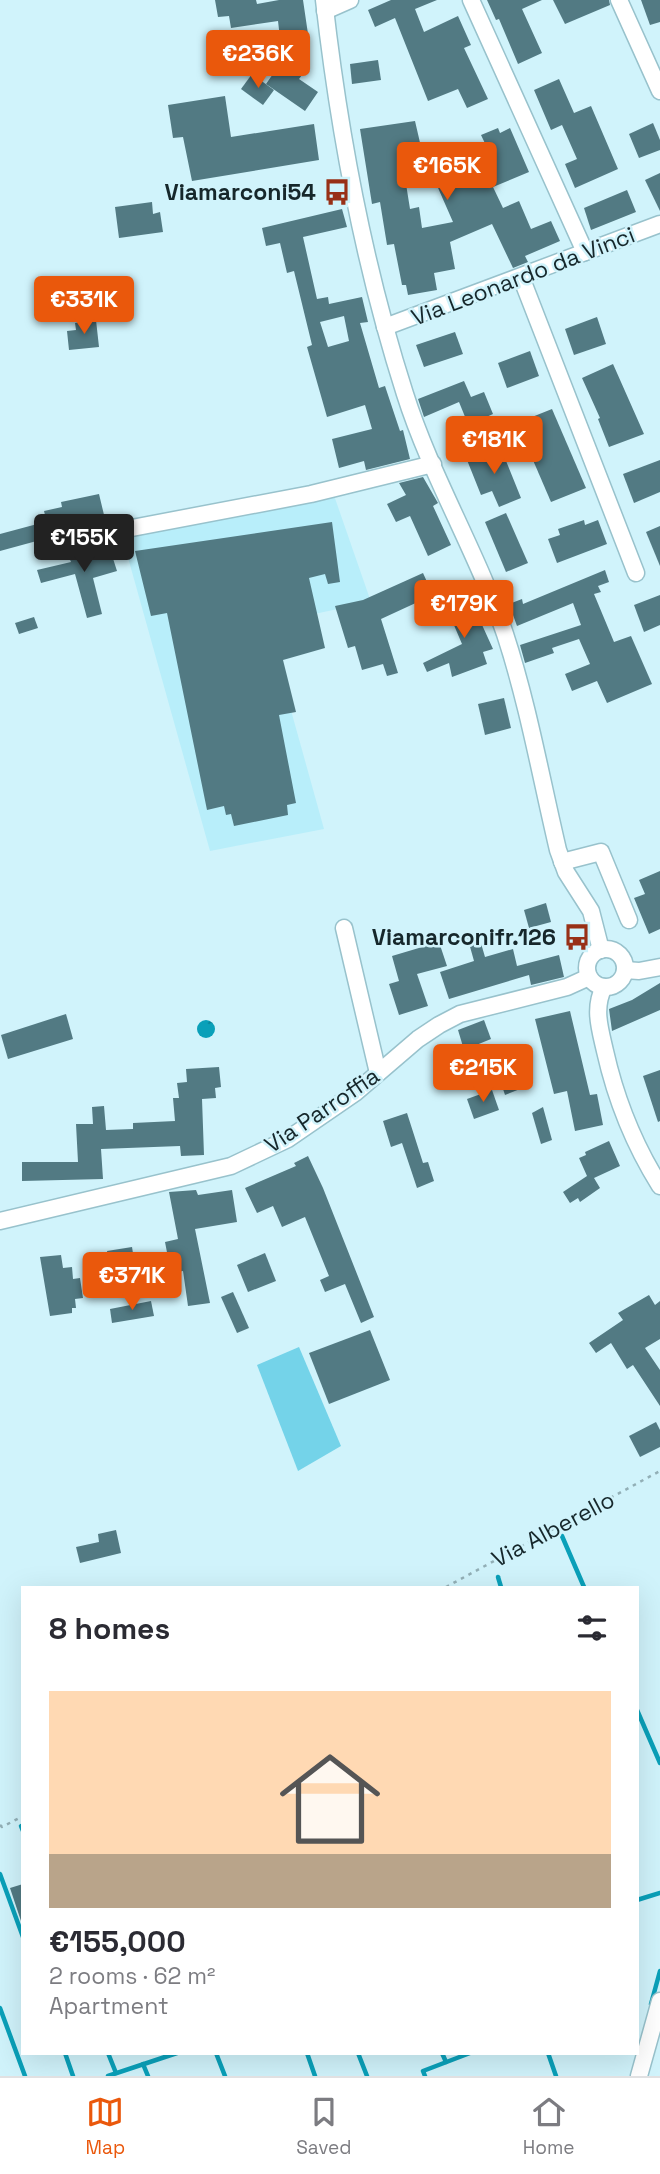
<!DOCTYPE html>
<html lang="en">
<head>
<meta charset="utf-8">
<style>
  :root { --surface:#fff; --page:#f2f2f3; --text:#2b2b33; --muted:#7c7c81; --line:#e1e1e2; --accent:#ea580c }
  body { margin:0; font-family:"Space Grotesk",sans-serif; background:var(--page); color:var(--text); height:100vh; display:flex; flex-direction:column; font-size:26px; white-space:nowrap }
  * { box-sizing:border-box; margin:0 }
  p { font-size:23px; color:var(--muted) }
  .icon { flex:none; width:38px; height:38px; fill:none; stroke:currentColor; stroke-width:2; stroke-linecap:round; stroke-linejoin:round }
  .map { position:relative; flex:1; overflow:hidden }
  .drawer { position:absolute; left:21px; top:1586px; width:618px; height:469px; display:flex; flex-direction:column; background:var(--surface); border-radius:0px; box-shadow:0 7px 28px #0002 }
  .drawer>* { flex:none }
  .price { position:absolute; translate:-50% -60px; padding:0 16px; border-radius:7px; background:var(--accent); color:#fff; font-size:23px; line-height:46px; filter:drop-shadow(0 2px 4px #0008) }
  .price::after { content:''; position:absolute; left:50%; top:42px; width:21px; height:16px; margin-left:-10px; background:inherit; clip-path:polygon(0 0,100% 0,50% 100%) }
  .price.on { background:#222; color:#fff }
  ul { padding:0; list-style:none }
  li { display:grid; align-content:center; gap:14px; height:371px; padding:0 28px }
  li span { display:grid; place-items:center; height:217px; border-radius:0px; color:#555 }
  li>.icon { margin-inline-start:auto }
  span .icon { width:126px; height:126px; fill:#fffc; stroke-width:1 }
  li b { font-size:30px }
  h2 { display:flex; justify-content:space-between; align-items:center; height:84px; padding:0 28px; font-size:30px }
  .menu { display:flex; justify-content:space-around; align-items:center; height:98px; border-top:2px solid var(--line); background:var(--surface); font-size:19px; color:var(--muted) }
  .menu a { display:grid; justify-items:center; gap:4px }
  .menu .on { color:var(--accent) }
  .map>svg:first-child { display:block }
</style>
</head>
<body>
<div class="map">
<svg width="660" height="2076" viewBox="0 0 660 2076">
  <defs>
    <pattern id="water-ripples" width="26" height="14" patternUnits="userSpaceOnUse" patternTransform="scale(1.75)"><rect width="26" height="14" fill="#0aa0b9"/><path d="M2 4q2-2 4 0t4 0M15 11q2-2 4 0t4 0" fill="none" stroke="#098297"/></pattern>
  </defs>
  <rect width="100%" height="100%" fill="#d0f3fb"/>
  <polygon fill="#b8eefa" points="329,481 371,602 267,624 324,829 210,851 120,529 165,515"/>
  <polygon fill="#74d3e9" points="299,1347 341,1446 298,1471 257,1365"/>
  <circle fill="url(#water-ripples)" cx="206" cy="1029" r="9"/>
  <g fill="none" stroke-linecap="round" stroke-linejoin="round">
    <g stroke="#0aa0b9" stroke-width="4.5">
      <polyline points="562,1536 584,1587"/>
      <polyline points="498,1577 501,1587"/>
      <polyline points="637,1710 660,1763"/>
      <polyline points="21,1826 23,1831"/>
      <polyline points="0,1874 23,1937"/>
      <polyline points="637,1900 660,1893"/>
      <polyline points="651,2004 660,1971"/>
      <polyline points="0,2008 25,2076"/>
      <polyline points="65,2053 73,2076"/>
      <polyline points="108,2053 116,2073"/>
      <polyline points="216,2053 225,2076"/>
      <polyline points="307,2053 315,2076"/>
      <polyline points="358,2053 367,2076"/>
      <polyline points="442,2053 446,2062"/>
      <polyline points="548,2053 556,2076"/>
      <polyline points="143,2064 148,2076"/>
      <polyline points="108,2076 177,2053"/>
      <polyline points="425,2076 423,2071 470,2053"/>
    </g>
  </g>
  <g fill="#527a83" fill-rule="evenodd">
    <polygon points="215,0 256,0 257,4 279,0 303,0 308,34 280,38 278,21 231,28 229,16 218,17"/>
    <polygon points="391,0 437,0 415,9 424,32 458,16 471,45 464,48 488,99 467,108 458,89 428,101 395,18 375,27 368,10"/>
    <polygon points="487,0 542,0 522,9 542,53 518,64 499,19 496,20"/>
    <polygon points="553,0 609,0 610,5 565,24"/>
    <polygon points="641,0 660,0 660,22 650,25"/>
    <polygon points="296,59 308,67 299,79 318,92 305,111 266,84 282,61 290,67"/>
    <polygon points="378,60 381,80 352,84 350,64"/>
    <polygon points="252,74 274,90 263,105 241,89"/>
    <polygon points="559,79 574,113 591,106 618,169 575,188 565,164 577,159 562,125 551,130 534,90"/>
    <polygon points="225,96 231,137 314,124 319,160 192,181 183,137 173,138 168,105"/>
    <polygon points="415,121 424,160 403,165 410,209 419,207 422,228 453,222 428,165 491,156 481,135 498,128 500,133 510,128 529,172 493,187 503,208 519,201 531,229 551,221 560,241 525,256 528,262 513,268 492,224 450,242 455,269 434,273 437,290 408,295 406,285 402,285 394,244 387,245 380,202 372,204 360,129"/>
    <polygon points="653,123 660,140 660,150 639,158 629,134"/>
    <polygon points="660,173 660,211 645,180"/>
    <polygon points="627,190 636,212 591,230 584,208"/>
    <polygon points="152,202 153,214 160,212 163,232 119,238 115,207"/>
    <path d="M 342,209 L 347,227 L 303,237 L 317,299 L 328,297 L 329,304 L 362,297 L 368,322 L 360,323 L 379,388 L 385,386 L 400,431 L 403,430 L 410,459 L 366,470 L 364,461 L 339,468 L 332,439 L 372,429 L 365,405 L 327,417 L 307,347 L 312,345 L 294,271 L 287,273 L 280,243 L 266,246 L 262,228 ZM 344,316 L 349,341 L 328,347 L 320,322 Z"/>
    <polygon points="597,317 606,344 574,355 565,329"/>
    <polygon points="96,320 99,347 69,350 67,331 76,330 75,323"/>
    <polygon points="455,332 463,354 424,367 416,345"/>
    <polygon points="530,351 539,376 507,388 498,363"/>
    <polygon points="613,364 644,434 609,447 598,419 600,418 582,378"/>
    <polygon points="464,381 471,397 484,392 493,414 482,419 486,428 472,434 459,402 424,417 418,399"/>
    <polygon points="552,409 586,488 551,502 517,423"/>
    <polygon points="500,446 521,498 499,507 492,491 481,495 467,460"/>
    <polygon points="660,460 660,492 634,503 623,474"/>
    <polygon points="423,477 438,503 433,506 451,545 428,556 410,516 396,522 387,504 406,495 399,483"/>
    <polygon points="99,494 105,519 49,531 44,511 62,507 61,502"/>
    <polygon points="506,513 528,563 506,572 485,522"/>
    <polygon points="584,520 585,525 598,520 607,544 557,563 548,539 560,535 558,529"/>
    <polygon points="332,522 340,582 328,584 325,574 309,578 325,648 283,660 296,712 279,715 296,803 287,805 288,815 234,826 231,814 226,815 224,806 207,810 167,613 151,616 135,551"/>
    <polygon points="41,523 45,537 44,539 0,551 0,534"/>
    <polygon points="660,526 660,566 646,532"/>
    <polygon points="108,543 117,571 93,578 102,614 87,618 75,574 41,583 37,570 71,562 68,555"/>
    <polygon points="605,570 609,582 598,586 601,592 594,594 614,642 631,636 652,684 607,703 597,681 572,691 565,674 590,664 579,639 552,648 554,653 525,663 520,645 581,625 573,603 517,626 509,604 522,599 523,604"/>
    <polygon points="423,573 433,595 381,619 398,673 387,676 383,664 362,670 355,646 348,648 335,606 363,600"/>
    <polygon points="468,594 493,649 483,652 487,664 452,677 449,663 427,672 423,663 462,644 445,604"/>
    <polygon points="660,595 660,625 644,632 634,605"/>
    <polygon points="34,617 38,628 19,634 15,623"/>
    <polygon points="504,698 511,728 485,735 478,704"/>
    <polygon points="660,871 660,929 649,934 634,898 645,894 639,880"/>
    <polygon points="546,903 551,922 529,928 524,910"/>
    <polygon points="478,933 485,957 513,949 517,966 559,955 564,977 531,985 529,975 449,999 440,972 474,961 467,936"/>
    <polygon points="439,942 447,966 417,974 428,1006 399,1015 389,984 399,981 392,956"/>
    <polygon points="660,983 660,1010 612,1031 609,1009 632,1000"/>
    <polygon points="570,1011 590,1095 597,1094 603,1125 575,1131 567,1091 554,1094 535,1019"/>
    <polygon points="66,1014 73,1039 8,1059 1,1035"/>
    <polygon points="484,1020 491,1039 464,1050 458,1030"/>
    <polygon points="460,1055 471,1084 457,1089 445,1060"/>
    <polygon points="219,1067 221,1087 215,1088 216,1098 202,1099 204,1155 181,1156 180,1146 101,1149 103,1179 22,1181 22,1162 78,1162 76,1124 93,1124 92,1107 104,1106 106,1130 133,1129 133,1123 175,1121 173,1098 179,1098 177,1083 187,1082 186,1069"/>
    <polygon points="660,1070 660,1121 658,1122 643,1076"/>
    <polygon points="521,1076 525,1087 505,1095 501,1083"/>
    <polygon points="492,1090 499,1110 474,1119 467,1099"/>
    <polygon points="543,1107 552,1140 541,1144 532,1113"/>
    <polygon points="407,1113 423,1163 428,1162 434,1181 417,1188 402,1143 391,1147 383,1121"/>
    <polygon points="609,1141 620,1166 594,1178 600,1188 580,1202 578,1198 570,1203 563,1192 587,1176 579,1158 586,1155 585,1152"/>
    <polygon points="308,1156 323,1188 374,1317 361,1323 345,1284 325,1292 320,1280 329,1276 305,1217 282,1227 273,1206 257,1213 245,1188 296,1166 294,1163"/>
    <polygon points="196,1190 198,1195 232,1190 237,1222 195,1229 210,1303 188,1306 183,1271 171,1273 165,1242 178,1239 169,1192"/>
    <polygon points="132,1247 137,1278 112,1282 107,1251"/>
    <polygon points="265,1253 276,1281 248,1292 237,1265"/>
    <polygon points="61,1255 63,1268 72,1267 73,1279 80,1278 83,1298 75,1299 76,1308 72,1308 72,1313 50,1316 40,1257"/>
    <polygon points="233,1292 249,1328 237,1333 221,1297"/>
    <polygon points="649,1295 655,1305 660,1301 660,1339 645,1348 660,1370 660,1406 633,1365 627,1369 611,1343 596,1353 589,1343 623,1320 618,1313"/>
    <polygon points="151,1301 154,1316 112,1323 110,1309"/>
    <polygon points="370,1330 390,1380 329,1404 309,1353"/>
    <polygon points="656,1422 660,1430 660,1447 640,1457 629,1436"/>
    <polygon points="116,1530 121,1553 80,1563 76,1547 99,1542 98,1534"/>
    <polygon points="23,1884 23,1920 21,1921 10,1888"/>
  </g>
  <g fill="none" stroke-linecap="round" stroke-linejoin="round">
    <defs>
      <g id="minor">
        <path d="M 324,0 C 339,133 364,266 405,394 C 431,476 477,552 505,634 C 528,704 541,778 558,850 L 566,872 L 591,911 L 601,950"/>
        <polyline points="471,0 585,252"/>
        <polyline points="619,0 660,91"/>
        <polyline points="325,11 350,0"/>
        <polyline points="521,277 636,573"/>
        <polyline points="385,327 660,224"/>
        <polyline points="53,543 311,494 433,464"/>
        <polyline points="562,862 601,852 629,920"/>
        <polyline points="344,928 378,1073"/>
        <circle cx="606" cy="968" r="19"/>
        <polyline points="625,970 639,971 660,967"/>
        <path d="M 604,987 C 593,1008 600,1029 605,1051 C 616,1100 633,1143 660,1186"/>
        <polyline points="0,1221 231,1166 288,1139 355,1093 418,1039 439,1025 460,1014 567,987 589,977"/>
        <polyline points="639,2076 660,2001"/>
      </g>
    </defs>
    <use href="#minor" stroke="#98c2cc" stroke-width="19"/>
    <g stroke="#92afb6" stroke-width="2.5" stroke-dasharray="3.5 5" stroke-linecap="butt">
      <polyline points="446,1587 660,1471"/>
      <polyline points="0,1825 2,1827 23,1816"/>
    </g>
    <use href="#minor" stroke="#fff" stroke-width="16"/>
  </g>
  <defs>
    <symbol id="bus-bare" viewBox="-9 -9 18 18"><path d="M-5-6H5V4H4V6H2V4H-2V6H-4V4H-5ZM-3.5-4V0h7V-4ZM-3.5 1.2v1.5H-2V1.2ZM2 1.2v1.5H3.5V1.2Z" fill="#983017" stroke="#d0f3fb" stroke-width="2.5" paint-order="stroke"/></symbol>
  </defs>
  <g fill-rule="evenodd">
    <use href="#bus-bare" x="318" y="173" width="38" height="38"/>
    <use href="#bus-bare" x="558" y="918" width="38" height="38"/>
  </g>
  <g text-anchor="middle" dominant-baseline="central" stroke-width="5" stroke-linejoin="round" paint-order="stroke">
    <g font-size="23" font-weight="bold" fill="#16272b" stroke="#d0f3fb" text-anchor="end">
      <text x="316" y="192">Viamarconi54</text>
      <text x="556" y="937">Viamarconifr.126</text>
    </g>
    <g font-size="23" fill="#16272b" stroke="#d0f3fb">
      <text transform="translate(523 276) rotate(-21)">Via Leonardo da Vinci</text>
      <text transform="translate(322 1110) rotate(-34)">Via Parroffia</text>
      <text transform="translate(553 1529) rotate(-28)">Via Alberello</text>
    </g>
  </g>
</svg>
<b class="price" style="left:258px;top:90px">€236K</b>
<b class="price" style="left:447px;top:202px">€165K</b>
<b class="price" style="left:84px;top:336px">€331K</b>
<b class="price" style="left:494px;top:476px">€181K</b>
<b class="price on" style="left:84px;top:574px">€155K</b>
<b class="price" style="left:464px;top:640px">€179K</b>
<b class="price" style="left:483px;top:1104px">€215K</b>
<b class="price" style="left:132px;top:1312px">€371K</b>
<section class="drawer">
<h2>8 homes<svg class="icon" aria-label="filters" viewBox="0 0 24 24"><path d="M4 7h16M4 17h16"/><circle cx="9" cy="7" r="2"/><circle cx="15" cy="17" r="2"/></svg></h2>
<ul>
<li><span style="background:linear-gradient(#ffd9b3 75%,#b9a48a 0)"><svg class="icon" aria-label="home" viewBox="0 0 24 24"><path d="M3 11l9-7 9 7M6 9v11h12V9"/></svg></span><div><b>€155,000</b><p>2 rooms · 62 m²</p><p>Apartment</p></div></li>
</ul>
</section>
</div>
<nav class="menu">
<a class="on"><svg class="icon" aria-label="map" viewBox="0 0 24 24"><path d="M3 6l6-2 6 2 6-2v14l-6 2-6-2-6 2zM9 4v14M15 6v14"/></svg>Map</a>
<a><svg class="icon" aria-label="saved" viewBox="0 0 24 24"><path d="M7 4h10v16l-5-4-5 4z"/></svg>Saved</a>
<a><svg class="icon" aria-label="home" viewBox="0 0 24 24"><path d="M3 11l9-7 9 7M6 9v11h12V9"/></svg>Home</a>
</nav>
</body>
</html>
